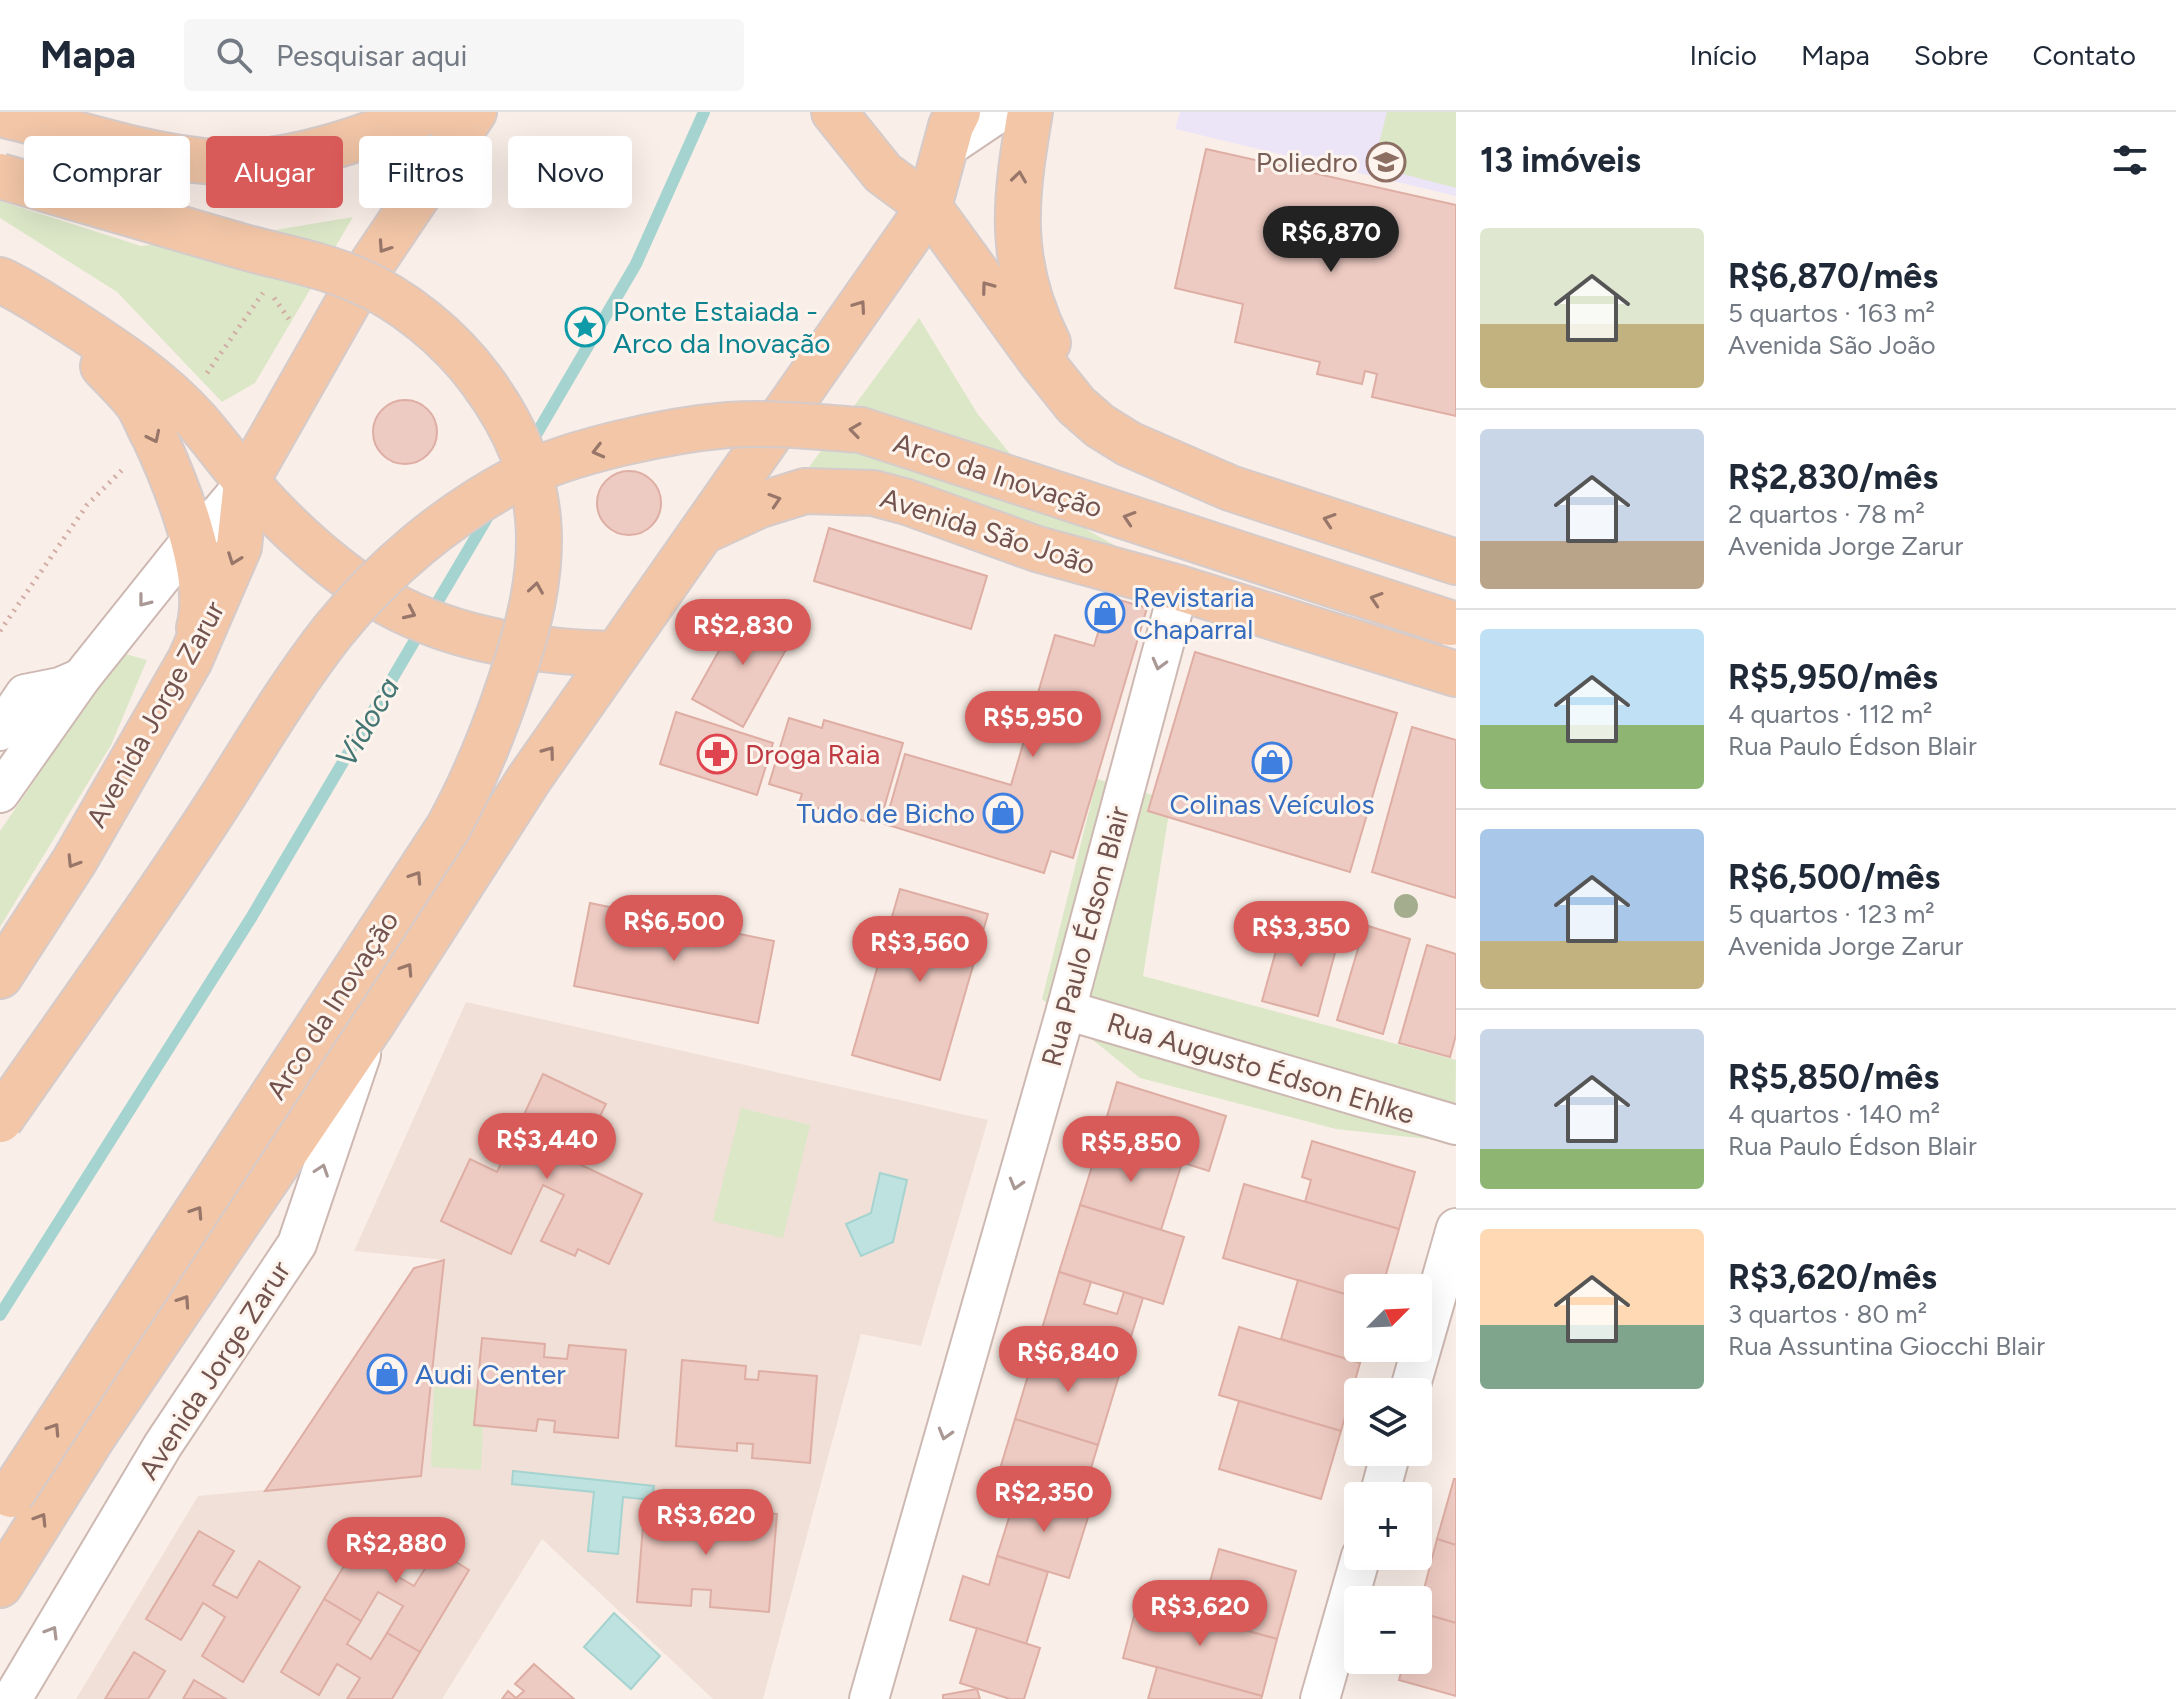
<!DOCTYPE html>
<html lang="pt">
<head>
<meta charset="utf-8">
<style>
  :root { --surface:#fff; --page:#f6f6f7; --text:#1f2937; --muted:#747a83; --line:#e0e1e3; --accent:#d85a59 }
  body { margin:0; font-family:Figtree,sans-serif; background:var(--page); color:var(--text); height:100vh; display:flex; flex-direction:column; font-size:30px; white-space:nowrap }
  * { box-sizing:border-box; margin:0 }
  p { font-size:26px; color:var(--muted) }
  .icon { flex:none; width:44px; height:44px; fill:none; stroke:currentColor; stroke-width:2; stroke-linecap:round; stroke-linejoin:round }
  .map { position:relative; flex:1; overflow:hidden }
  .sheet { display:flex; flex-direction:column; background:var(--surface); width:720px }
  .sheet>* { flex:none }
  .hud { position:absolute; left:24px; top:24px; width:760px; height:72px; display:flex; gap:16px }
  .needle { width:52px; rotate:66deg }
  .controls { position:absolute; left:1344px; top:1162px; display:grid; gap:16px }
  .controls a { display:grid; place-items:center; width:88px; height:88px; border-radius:8px; background:var(--surface); box-shadow:0 8px 32px #0002; font-size:40px }
  .price { position:absolute; translate:-50% -68px; padding:0 18px; border-radius:28px; background:var(--accent); color:#fff; font-size:26px; line-height:52px; filter:drop-shadow(0 2px 4px #0008) }
  .price::after { content:''; position:absolute; left:50%; top:48px; width:24px; height:18px; margin-left:-12px; background:inherit; clip-path:polygon(0 0,100% 0,50% 100%) }
  .price.current { background:#222; color:#fff }
  ul { padding:0; list-style:none }
  li { display:flex; align-items:center; gap:24px; height:200px; padding:0 24px }
  li+li { border-top:2px solid var(--line) }
  li span { display:grid; place-items:center; flex:none; width:224px; height:160px; border-radius:8px; color:#555 }
  li>.icon { margin-inline-start:auto }
  span .icon { width:96px; height:96px; fill:#fffc; stroke-width:1 }
  li b { font-size:34px }
  h2 { display:flex; justify-content:space-between; align-items:center; height:96px; padding:0 24px; font-size:34px }
  .pill { padding:0 28px; border-radius:8px; background:var(--surface); box-shadow:0 8px 32px #0002; font-size:28px; line-height:72px }
  .pill.current { background:var(--accent); color:#fff }
  header { display:flex; align-items:center; gap:48px; box-sizing:border-box; height:112px; padding:0 40px; background:var(--surface); border-bottom:2px solid var(--line) }
  header strong { font-size:38px }
  nav { display:flex; gap:44px; margin-inline-start:auto; font-size:28px }
  .search { width:560px; height:72px; background:var(--page); display:flex; align-items:center; gap:20px; box-sizing:border-box; padding:0 28px; border-radius:8px; color:var(--muted); font-size:30px }
  main { display:flex; flex:1; min-height:0 }
  .map>svg:first-child { display:block }
</style>
</head>
<body>
<header>
<strong>Mapa</strong>
<div class="search"><svg class="icon" aria-label="search" viewBox="0 0 24 24"><circle cx="10" cy="10" r="6"/><path d="M15 15l6 6"/></svg>Pesquisar aqui</div>
<nav><a>Início</a><a>Mapa</a><a>Sobre</a><a>Contato</a></nav>
</header>
<main>
<div class="map">
<svg width="1456" height="1587" viewBox="0 0 1456 1587">
  <rect width="100%" height="100%" fill="#faefe8"/>
  <polygon fill="#f1e0d7" points="466,890 988,1008 921,1234 861,1222 763,1587 713,1587 542,1427 442,1587 76,1587 198,1384 421,1363 444,1148 354,1139"/>
  <polygon fill="#ece4f7" points="1180,0 1456,0 1456,84 1175,17"/>
  <g fill="#dbe7c7">
    <polygon points="1387,0 1456,0 1456,76 1373,54"/>
    <polygon points="0,89 141,134 263,120 353,105 255,271 222,290 117,180 0,106"/>
    <polygon points="919,206 977,301 1059,402 1148,452 801,366"/>
    <polygon points="122,541 147,548 111,633 0,815 0,719"/>
    <polygon points="1097,667 1171,688 1143,864 1456,948 1455,1030 1336,1017 1140,966 1042,887"/>
    <polygon points="741,996 810,1013 783,1126 713,1109"/>
    <polygon points="434,1275 485,1278 481,1358 431,1355"/>
  </g>
  <g fill="#bee2e0" stroke="#a5d3d0" stroke-width="2">
    <polygon points="880,1061 907,1068 893,1130 861,1144 846,1112 871,1101"/>
    <polygon points="513,1359 654,1374 652,1388 623,1385 618,1442 588,1439 594,1380 512,1372"/>
    <polygon points="614,1501 660,1544 631,1577 584,1535"/>
  </g>
  <g fill="none" stroke-linecap="round" stroke-linejoin="round">
    <g stroke="#a5d3d0" stroke-width="12">
      <polyline points="530,333 636,152 704,0"/>
      <polyline points="0,1203 251,806 490,401"/>
    </g>
  </g>
  <g fill="#edcac2" stroke="#deaea4" stroke-width="2">
    <polygon points="1206,37 1456,93 1456,304 1372,285 1377,262 1365,259 1362,272 1317,262 1320,250 1235,230 1243,192 1175,176"/>
    <circle cx="405" cy="320" r="32"/>
    <circle cx="629" cy="391" r="32"/>
    <polygon points="829,416 987,464 971,517 814,469"/>
    <polygon points="1109,485 1147,496 1073,746 1051,739 1044,761 885,712 905,642 1011,673 1055,523 1094,534"/>
    <polygon points="744,494 794,523 743,615 692,587"/>
    <polygon points="1195,540 1397,601 1350,760 1148,699"/>
    <polygon points="676,600 773,631 757,683 660,652"/>
    <polygon points="789,606 822,616 824,608 903,631 879,713 799,691 802,682 769,672"/>
    <polygon points="1412,615 1456,628 1456,786 1372,760"/>
    <polygon points="900,777 988,802 940,968 852,943"/>
    <polygon points="590,791 774,829 758,911 574,874"/>
    <polygon points="1284,810 1339,826 1318,904 1262,889"/>
    <polygon points="1365,813 1410,827 1383,922 1337,908"/>
    <polygon points="1427,833 1456,842 1456,923 1450,945 1399,931"/>
    <polygon points="543,962 606,992 577,1051 642,1082 609,1152 578,1137 575,1144 541,1129 564,1083 543,1073 511,1142 441,1109 470,1047 497,1060"/>
    <polygon points="1117,970 1226,1004 1209,1059 1101,1025"/>
    <polygon points="1101,1025 1182,1051 1161,1118 1080,1093"/>
    <polygon points="1312,1029 1415,1060 1399,1117 1305,1090 1311,1068 1302,1065"/>
    <polygon points="1244,1072 1399,1117 1382,1176 1358,1176 1358,1186 1223,1146"/>
    <polygon points="1080,1093 1184,1125 1163,1192 1059,1160"/>
    <polygon points="444,1148 421,1364 265,1379 414,1156"/>
    <polygon points="1059,1160 1091,1170 1084,1192 1117,1202 1124,1180 1143,1186 1121,1257 1038,1230"/>
    <polygon points="1298,1168 1358,1186 1358,1236 1364,1236 1360,1251 1281,1227"/>
    <polygon points="1239,1215 1360,1251 1341,1319 1219,1283"/>
    <polygon points="482,1226 545,1232 544,1245 567,1247 569,1233 626,1238 618,1326 554,1320 555,1309 538,1307 536,1319 474,1313"/>
    <polygon points="1038,1230 1121,1257 1098,1333 1015,1307"/>
    <polygon points="682,1248 746,1254 745,1267 758,1268 759,1259 817,1264 810,1351 752,1346 753,1332 737,1331 737,1339 676,1334"/>
    <polygon points="1239,1289 1341,1319 1321,1387 1219,1357"/>
    <polygon points="1015,1307 1098,1333 1079,1396 996,1370"/>
    <polygon points="1454,1367 1456,1367 1456,1433 1437,1427"/>
    <polygon points="1018,1377 1090,1399 1069,1466 997,1444"/>
    <polygon points="645,1388 706,1393 705,1414 720,1415 721,1397 777,1402 769,1500 710,1495 711,1478 692,1477 691,1494 637,1490"/>
    <polygon points="373,1406 409,1428 390,1460 414,1474 437,1438 469,1458 420,1540 387,1521 403,1494 378,1480 361,1509 324,1487"/>
    <polygon points="199,1419 234,1439 213,1473 237,1486 259,1449 300,1475 243,1570 202,1544 225,1505 203,1491 181,1528 146,1507"/>
    <polygon points="1437,1427 1456,1433 1456,1511 1418,1500"/>
    <polygon points="1219,1437 1296,1459 1277,1527 1200,1506"/>
    <polygon points="997,1444 1048,1460 1026,1532 950,1508 963,1464 989,1473"/>
    <polygon points="324,1487 361,1509 347,1532 371,1547 387,1521 420,1540 392,1587 347,1587 360,1566 337,1552 319,1583 281,1560"/>
    <polygon points="1138,1489 1277,1527 1262,1584 1123,1546"/>
    <polygon points="1418,1500 1456,1511 1456,1584 1399,1568 1404,1548 1418,1548"/>
    <polygon points="977,1516 1040,1536 1024,1587 1010,1587 960,1571"/>
    <polygon points="134,1540 165,1559 148,1587 105,1587"/>
    <polygon points="534,1552 574,1587 502,1587 508,1579 516,1586 524,1579 515,1572"/>
    <polygon points="1157,1555 1262,1584 1261,1587 1148,1587"/>
    <polygon points="194,1568 226,1587 183,1587"/>
    <polygon points="977,1577 980,1587 943,1587 943,1583"/>
  </g>
  <g fill="none" stroke-linecap="round" stroke-linejoin="round">
    <defs>
      <g id="minor">
        <polyline points="945,37 1000,0"/>
        <polyline points="0,619 25,582 60,575 81,566"/>
        <polyline points="0,681 81,566 192,427 219,402 246,370"/>
        <polyline points="1066,898 1456,1013"/>
        <polyline points="1409,1280 1456,1116"/>
        <polyline points="1379,1384 1391,1340"/>
        <polyline points="12,1587 163,1333 297,1132 361,943"/>
        <polyline points="869,1587 1066,898 1179,476"/>
        <polyline points="1320,1587 1361,1444"/>
      </g>
      <g id="major">
        <polyline points="834,0 883,61 929,95 1040,248 1076,293 1100,314 1129,332 1230,376 1456,450"/>
        <path d="M 1030,0 C 1015,87 1007,149 1048,231"/>
        <path d="M 0,2 C 71,18 142,45 215,50 C 283,56 365,26 427,0"/>
        <path d="M 0,168 C 26,180 49,196 73,211 C 116,239 161,269 196,308 C 214,328 229,350 246,369 C 283,413 338,463 388,491 C 457,529 538,540 616,542"/>
        <path d="M 103,254 C 114,266 127,278 137,291 C 144,301 148,314 154,324 C 177,373 213,463 199,516"/>
        <polyline points="706,418 760,393 805,379 873,381 907,390 1037,437 1179,476 1456,562"/>
        <polyline points="0,864 75,748 190,548 239,435 246,370 359,171 474,0"/>
        <polyline points="0,1473 92,1326 373,910 529,667 929,95 951,14 958,0"/>
      </g>
    </defs>
    <use href="#minor" stroke="#cdb8b2" stroke-width="42"/>
    <use href="#major" stroke="#d5cbca" stroke-width="48"/>
    <g stroke="#d2ada5" stroke-width="5" stroke-dasharray="2 6" stroke-linecap="butt">
      <polyline points="274,186 289,207"/>
      <polyline points="207,261 263,181"/>
      <polyline points="0,519 87,393 125,355"/>
    </g>
    <use href="#minor" stroke="#fff" stroke-width="38"/>
    <use href="#major" stroke="#f2c6a7" stroke-width="44"/>
    <defs>
      <g id="major-bridge">
        <path d="M 0,64 C 81,88 163,111 244,135 C 280,145 320,152 355,167 C 403,187 451,227 481,268 C 557,370 549,457 510,571 C 493,622 474,669 448,716 L 11,1383"/>
        <path d="M 0,1008 C 65,914 133,821 196,725 C 242,657 282,584 333,519 C 383,457 447,403 518,366 C 570,339 669,318 728,313 C 772,310 817,315 861,318 L 1450,511"/>
      </g>
    </defs>
    <use href="#major-bridge" stroke="#d5cbca" stroke-width="48" stroke-linecap="butt"/>
    <use href="#major-bridge" stroke="#f2c6a7" stroke-width="44"/>
  </g>
  <circle fill="#a5ad8f" cx="1406" cy="794" r="12"/>
  <defs><path id="oneway-chevron" d="M-2-3.5L2.5 0L-2 3.5" fill="none" stroke-width="1.6" stroke-linecap="round" stroke-linejoin="round" transform="scale(2)"/></defs>
  <g stroke="#987669">
    <use href="#oneway-chevron" transform="translate(1019 65) rotate(-82)"/>
    <use href="#oneway-chevron" transform="translate(384 135) rotate(124)"/>
    <use href="#oneway-chevron" transform="translate(987 175) rotate(-126)"/>
    <use href="#oneway-chevron" transform="translate(860 194) rotate(-55)"/>
    <use href="#oneway-chevron" transform="translate(855 318) rotate(-172)"/>
    <use href="#oneway-chevron" transform="translate(154 325) rotate(64)"/>
    <use href="#oneway-chevron" transform="translate(598 339) rotate(166)"/>
    <use href="#oneway-chevron" transform="translate(775 388) rotate(-18)"/>
    <use href="#oneway-chevron" transform="translate(1129 406) rotate(-162)"/>
    <use href="#oneway-chevron" transform="translate(1329 408) rotate(-162)"/>
    <use href="#oneway-chevron" transform="translate(234 447) rotate(110)"/>
    <use href="#oneway-chevron" transform="translate(536 476) rotate(-81)"/>
    <use href="#oneway-chevron" transform="translate(1376 487) rotate(-162)"/>
    <use href="#oneway-chevron" transform="translate(410 501) rotate(25)"/>
    <use href="#oneway-chevron" transform="translate(549 640) rotate(-54)"/>
    <use href="#oneway-chevron" transform="translate(73 750) rotate(122)"/>
    <use href="#oneway-chevron" transform="translate(416 765) rotate(-57)"/>
    <use href="#oneway-chevron" transform="translate(407 857) rotate(-57)"/>
    <use href="#oneway-chevron" transform="translate(197 1100) rotate(-57)"/>
    <use href="#oneway-chevron" transform="translate(184 1189) rotate(-56)"/>
    <use href="#oneway-chevron" transform="translate(54 1317) rotate(-57)"/>
    <use href="#oneway-chevron" transform="translate(41 1407) rotate(-58)"/>
  </g>
  <g stroke="#aa9895">
    <use href="#oneway-chevron" transform="translate(144 489) rotate(128)"/>
    <use href="#oneway-chevron" transform="translate(1159 552) rotate(105)"/>
    <use href="#oneway-chevron" transform="translate(322 1058) rotate(-71)"/>
    <use href="#oneway-chevron" transform="translate(1016 1072) rotate(106)"/>
    <use href="#oneway-chevron" transform="translate(945 1322) rotate(106)"/>
    <use href="#oneway-chevron" transform="translate(52 1520) rotate(-59)"/>
  </g>
  <defs>
    <symbol id="school-ring" viewBox="-11 -11 22 22"><circle r="9.5" fill="#fdf4ee" stroke="#8d6e63" stroke-width="1.5"/><path d="M0-5L7-2L0 1L-7-2ZM-4 1L0 2.5L4 1V4Q0 6-4 4Z" fill="#8d6e63"/></symbol>
    <symbol id="sight-ring" viewBox="-11 -11 22 22"><circle r="9.5" fill="#fdf4ee" stroke="#0f9aa8" stroke-width="1.5"/><path d="M0-6L1.8-2.2L6-1.7L2.9 1.2L3.7 5.4L0 3.3L-3.7 5.4L-2.9 1.2L-6-1.7L-1.8-2.2Z" fill="#0f9aa8"/></symbol>
    <symbol id="shop-ring" viewBox="-11 -11 22 22"><circle r="9.5" fill="#fdf4ee" stroke="#3f7fe0" stroke-width="1.5"/><path d="M-5-2.5h2.3a2.7 3.5 0 0 1 5.4 0H5L5.5 6h-11ZM-1.5-2.5h3a1.5 2.3 0 0 0-3 0Z" fill="#3f7fe0"/></symbol>
    <symbol id="pharmacy-ring" viewBox="-11 -11 22 22"><circle r="9.5" fill="#fdf4ee" stroke="#e0444e" stroke-width="1.5"/><path d="M-2-6h4v4h4v4h-4v4h-4v-4h-4v-4h4Z" fill="#e0444e"/></symbol>
  </defs>
  <g fill-rule="evenodd">
    <use href="#school-ring" x="1364" y="28" width="44" height="44"/>
    <use href="#sight-ring" x="563" y="193" width="44" height="44"/>
    <use href="#shop-ring" x="1083" y="479" width="44" height="44"/>
    <use href="#pharmacy-ring" x="695" y="620" width="44" height="44"/>
    <use href="#shop-ring" x="1250" y="628" width="44" height="44"/>
    <use href="#shop-ring" x="981" y="679" width="44" height="44"/>
    <use href="#shop-ring" x="365" y="1240" width="44" height="44"/>
  </g>
  <g text-anchor="middle" dominant-baseline="central" stroke-width="6" stroke-linejoin="round" paint-order="stroke">
    <g font-size="28" fill="#785e54" stroke="#fdf4ee" text-anchor="end">
      <text x="1358" y="50">Poliedro</text>
    </g>
    <g font-size="28" fill="#0d838f" stroke="#fdf4ee" text-anchor="start">
      <text x="613" y="199">Ponte Estaiada -<tspan x="613" dy="32">Arco da Inovação</tspan></text>
    </g>
    <g font-size="28" fill="#72534e" stroke="#fdf4ee">
      <text transform="translate(998 363) rotate(18)">Arco da Inovação</text>
      <text transform="translate(988 419) rotate(18)">Avenida São João</text>
      <text transform="translate(155 602) rotate(-61)">Avenida Jorge Zarur</text>
      <text transform="translate(1085 824) rotate(-75)">Rua Paulo Édson Blair</text>
      <text transform="translate(332 893) rotate(-57)">Arco da Inovação</text>
      <text transform="translate(1261 956) rotate(17)">Rua Augusto Édson Ehlke</text>
      <text transform="translate(214 1258) rotate(-57)">Avenida Jorge Zarur</text>
    </g>
    <g font-size="28" fill="#366cbe" stroke="#fdf4ee" text-anchor="start">
      <text x="1133" y="485">Revistaria<tspan x="1133" dy="32">Chaparral</tspan></text>
      <text x="1272" y="692" text-anchor="middle">Colinas Veículos</text>
      <text x="975" y="701" text-anchor="end">Tudo de Bicho</text>
      <text x="415" y="1262">Audi Center</text>
    </g>
    <g font-size="28" fill="#be3a42" stroke="#fdf4ee" text-anchor="start">
      <text x="745" y="642">Droga Raia</text>
    </g>
    <g font-size="30" font-style="italic" fill="#437673" stroke="#fdf4ee">
      <text transform="translate(367 610) rotate(-60)">Vidoca</text>
    </g>
  </g>
</svg>
<div class="controls">
<a><svg class="needle" viewBox="-14 -14 28 28"><path d="M0-13l5 13h-10z" fill="#e53935"/><path d="M0 13l5-13h-10z" fill="#747a83"/></svg></a>
<a><svg class="icon" aria-label="layers" viewBox="0 0 24 24"><path d="M12 4l9 5-9 5-9-5zM3 14l9 5 9-5"/></svg></a>
<a>+</a>
<a>−</a>
</div>
<b class="price current" style="left:1331px;top:162px">R$6,870</b>
<b class="price" style="left:743px;top:555px">R$2,830</b>
<b class="price" style="left:1033px;top:647px">R$5,950</b>
<b class="price" style="left:674px;top:851px">R$6,500</b>
<b class="price" style="left:1301px;top:857px">R$3,350</b>
<b class="price" style="left:920px;top:872px">R$3,560</b>
<b class="price" style="left:547px;top:1069px">R$3,440</b>
<b class="price" style="left:1131px;top:1072px">R$5,850</b>
<b class="price" style="left:1068px;top:1282px">R$6,840</b>
<b class="price" style="left:1044px;top:1422px">R$2,350</b>
<b class="price" style="left:706px;top:1445px">R$3,620</b>
<b class="price" style="left:396px;top:1473px">R$2,880</b>
<b class="price" style="left:1200px;top:1536px">R$3,620</b>
<div class="hud">
<a class="pill">Comprar</a>
<a class="pill current">Alugar</a>
<a class="pill">Filtros</a>
<a class="pill">Novo</a>
</div>
</div>
<section class="sheet">
<h2>13 imóveis<svg class="icon" aria-label="filters" viewBox="0 0 24 24"><path d="M4 7h16M4 17h16"/><circle cx="9" cy="7" r="2"/><circle cx="15" cy="17" r="2"/></svg></h2>
<ul>
<li><span style="background:linear-gradient(#dfe7d0 60%,#c2b280 0)"><svg class="icon" aria-label="home" viewBox="0 0 24 24"><path d="M3 11l9-7 9 7M6 9v11h12V9"/></svg></span><div><b>R$6,870/mês</b><p>5 quartos · 163 m²</p><p>Avenida São João</p></div></li>
<li><span style="background:linear-gradient(#c9d6e8 70%,#b9a48a 0)"><svg class="icon" aria-label="home" viewBox="0 0 24 24"><path d="M3 11l9-7 9 7M6 9v11h12V9"/></svg></span><div><b>R$2,830/mês</b><p>2 quartos · 78 m²</p><p>Avenida Jorge Zarur</p></div></li>
<li><span style="background:linear-gradient(#bfe0f5 60%,#8fb573 0)"><svg class="icon" aria-label="home" viewBox="0 0 24 24"><path d="M3 11l9-7 9 7M6 9v11h12V9"/></svg></span><div><b>R$5,950/mês</b><p>4 quartos · 112 m²</p><p>Rua Paulo Édson Blair</p></div></li>
<li><span style="background:linear-gradient(#a9c7e8 70%,#c2b280 0)"><svg class="icon" aria-label="home" viewBox="0 0 24 24"><path d="M3 11l9-7 9 7M6 9v11h12V9"/></svg></span><div><b>R$6,500/mês</b><p>5 quartos · 123 m²</p><p>Avenida Jorge Zarur</p></div></li>
<li><span style="background:linear-gradient(#c9d6e8 75%,#8fb573 0)"><svg class="icon" aria-label="home" viewBox="0 0 24 24"><path d="M3 11l9-7 9 7M6 9v11h12V9"/></svg></span><div><b>R$5,850/mês</b><p>4 quartos · 140 m²</p><p>Rua Paulo Édson Blair</p></div></li>
<li><span style="background:linear-gradient(#ffd9b3 60%,#7fa58c 0)"><svg class="icon" aria-label="home" viewBox="0 0 24 24"><path d="M3 11l9-7 9 7M6 9v11h12V9"/></svg></span><div><b>R$3,620/mês</b><p>3 quartos · 80 m²</p><p>Rua Assuntina Giocchi Blair</p></div></li>
</ul>
</section>
</main>
</body>
</html>
